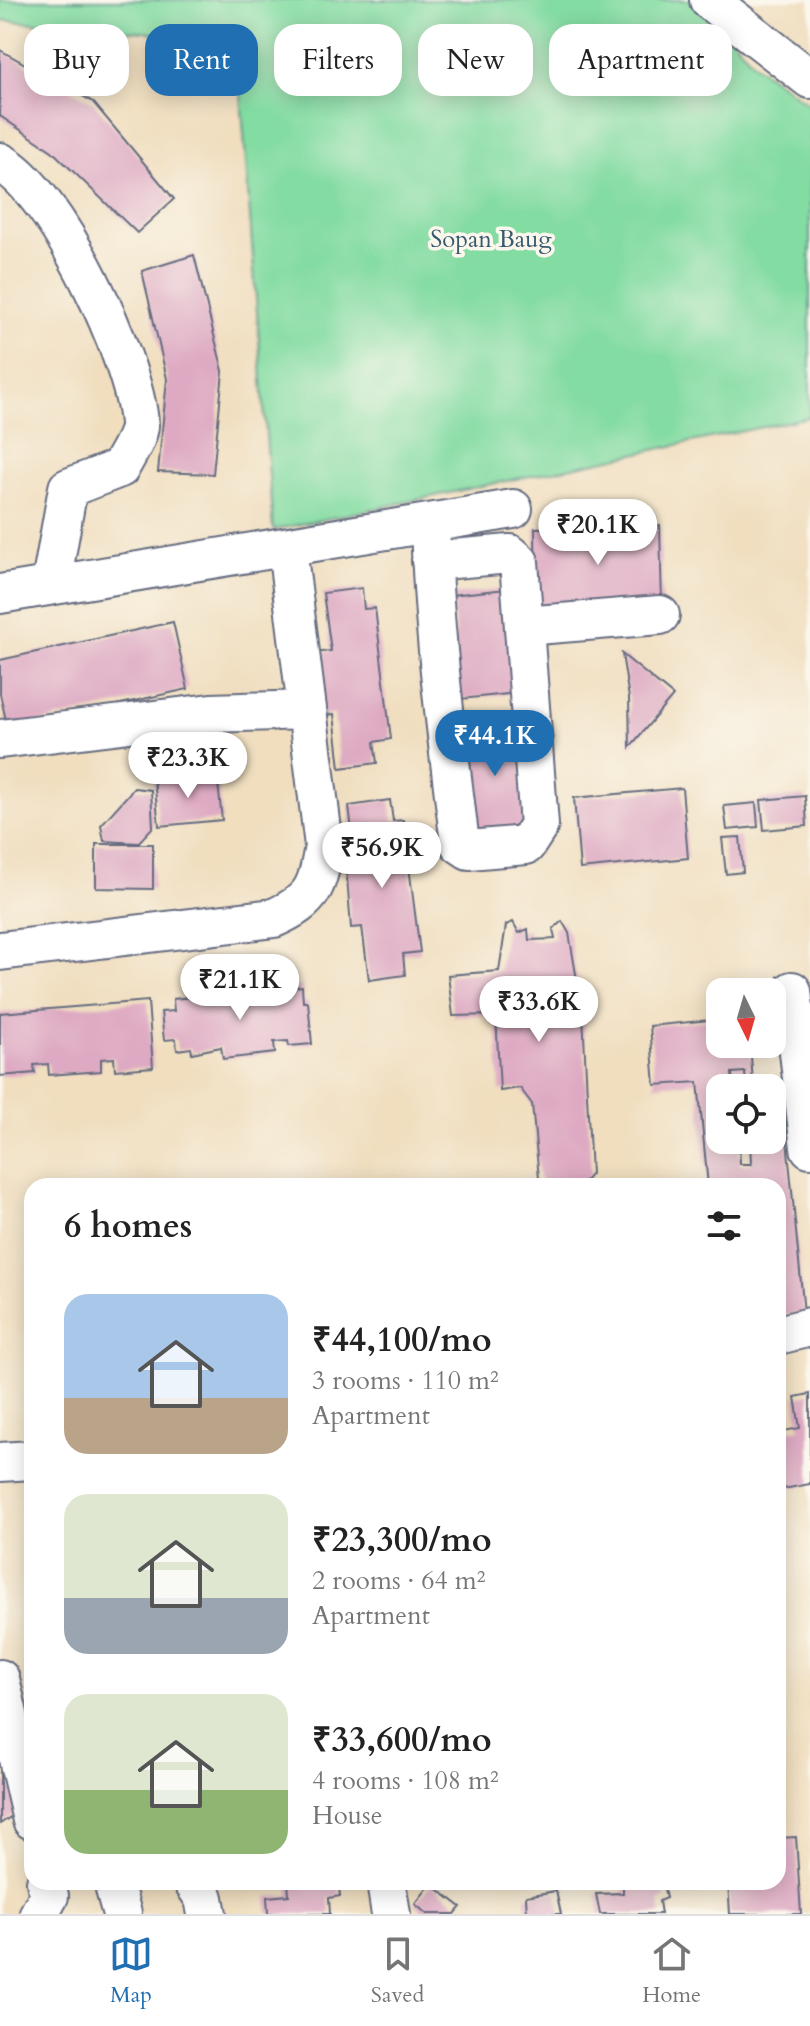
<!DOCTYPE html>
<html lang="en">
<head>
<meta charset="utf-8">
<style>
  :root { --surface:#fff; --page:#f2f2f2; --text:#222; --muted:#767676; --line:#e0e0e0; --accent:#1f6fb2 }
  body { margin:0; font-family:Cardo,serif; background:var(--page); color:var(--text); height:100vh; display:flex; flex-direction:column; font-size:30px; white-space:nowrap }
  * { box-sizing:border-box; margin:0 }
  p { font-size:26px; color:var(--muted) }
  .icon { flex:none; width:44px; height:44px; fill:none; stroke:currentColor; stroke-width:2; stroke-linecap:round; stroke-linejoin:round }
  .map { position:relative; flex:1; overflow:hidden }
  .panel { position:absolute; left:24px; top:1178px; width:762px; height:712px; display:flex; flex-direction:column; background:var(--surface); border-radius:24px; box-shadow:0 4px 20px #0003 }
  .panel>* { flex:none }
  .hud { position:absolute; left:24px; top:24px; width:762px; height:72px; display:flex; gap:16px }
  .needle { width:52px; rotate:175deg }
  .buttons { position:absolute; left:706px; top:978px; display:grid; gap:16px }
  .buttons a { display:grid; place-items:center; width:80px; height:80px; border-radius:16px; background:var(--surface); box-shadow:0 4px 20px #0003; font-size:40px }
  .price { position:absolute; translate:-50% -68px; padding:0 18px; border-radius:28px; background:#fff; color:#222; font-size:26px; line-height:52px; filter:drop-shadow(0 2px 4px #0008) }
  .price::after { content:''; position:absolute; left:50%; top:48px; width:24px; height:18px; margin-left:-12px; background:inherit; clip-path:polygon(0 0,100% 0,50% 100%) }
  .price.current { background:var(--accent); color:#fff }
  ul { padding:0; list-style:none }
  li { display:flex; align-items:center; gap:24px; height:200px; padding:0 40px }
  li span { display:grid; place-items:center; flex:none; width:224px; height:160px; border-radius:24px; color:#555 }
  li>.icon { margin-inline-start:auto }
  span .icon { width:96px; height:96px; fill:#fffc; stroke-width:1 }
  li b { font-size:34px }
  h2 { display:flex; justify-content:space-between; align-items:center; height:96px; padding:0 40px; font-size:34px }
  .pill { padding:0 28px; border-radius:24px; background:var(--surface); box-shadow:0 4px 20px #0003; font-size:28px; line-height:72px }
  .pill.current { background:var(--accent); color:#fff }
  .tabs { display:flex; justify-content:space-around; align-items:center; height:112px; border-top:2px solid var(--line); background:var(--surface); font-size:22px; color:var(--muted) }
  .tabs a { display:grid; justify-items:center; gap:4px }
  .tabs .current { color:var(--accent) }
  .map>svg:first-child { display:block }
</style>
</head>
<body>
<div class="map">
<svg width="810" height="1914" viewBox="0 0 810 1914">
  <rect width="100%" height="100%" fill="#fbf7ec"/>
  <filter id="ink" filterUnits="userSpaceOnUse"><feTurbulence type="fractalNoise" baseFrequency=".0125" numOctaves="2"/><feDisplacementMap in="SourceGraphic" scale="16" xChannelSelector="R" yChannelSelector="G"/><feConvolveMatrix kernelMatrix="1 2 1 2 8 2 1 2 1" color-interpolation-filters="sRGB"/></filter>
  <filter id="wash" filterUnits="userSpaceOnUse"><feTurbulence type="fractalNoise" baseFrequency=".006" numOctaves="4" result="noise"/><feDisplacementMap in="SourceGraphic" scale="32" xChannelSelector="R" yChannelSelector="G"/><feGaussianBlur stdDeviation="1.8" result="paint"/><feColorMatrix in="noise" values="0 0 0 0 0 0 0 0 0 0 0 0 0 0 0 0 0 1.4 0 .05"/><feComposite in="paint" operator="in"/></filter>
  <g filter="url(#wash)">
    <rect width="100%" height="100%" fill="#f0debf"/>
    <polygon fill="#83dca2" stroke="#4f8680" stroke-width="2" points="0,0 698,0 756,66 810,105 810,417 273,530 237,40 0,20"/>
    <g id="blocks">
      <g fill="#deaac3" fill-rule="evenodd">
        <polygon points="0,50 93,102 174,199 137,233 52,151 0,116"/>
        <polygon points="194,255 223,371 213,474 158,472 167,379 142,271"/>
        <polygon points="660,525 662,606 536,609 535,528"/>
        <polygon points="362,588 364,609 375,608 391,739 374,742 377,763 340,768 334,714 322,716 314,653 331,651 323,593"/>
        <polygon points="506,589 517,693 461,699 444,635 456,634 451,595"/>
        <polygon points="173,622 188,689 8,729 0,694 0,660"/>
        <polygon points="622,654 673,696 630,747 629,698"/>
        <polygon points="517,723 528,827 472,833 462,729"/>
        <polygon points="217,774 222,820 159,826 154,780"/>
        <polygon points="134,788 151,790 153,827 138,843 104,841 101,825"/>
        <polygon points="682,788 688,858 580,869 574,798"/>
        <polygon points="805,796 807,826 764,830 761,800"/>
        <polygon points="390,800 393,821 403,820 420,952 403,954 405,975 369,980 362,927 351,928 346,865 356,864 349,806"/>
        <polygon points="756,803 758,827 727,830 724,806"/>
        <polygon points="740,837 743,872 726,874 722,838"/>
        <polygon points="96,844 153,844 153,889 96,888"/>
        <polygon points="562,921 569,933 583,1015 591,1174 581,1186 545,1186 539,1178 532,1104 520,1088 500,1091 496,1015 453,1016 448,975 499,971 506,925 513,922 519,933 528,929 529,940 555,939 553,929"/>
        <polygon points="302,986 303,1002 308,1002 312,1044 289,1046 288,1041 274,1042 275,1053 223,1059 221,1047 192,1053 191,1048 177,1050 176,1039 164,1040 161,1012 174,1011 173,999"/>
        <polygon points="148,1001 153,1067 115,1070 114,1058 101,1059 101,1071 49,1075 48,1064 34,1065 35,1073 0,1076 0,1013"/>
        <path d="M 720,1019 L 720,1044 L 750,1044 L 753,1082 L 781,1079 L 804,1313 L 778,1316 L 778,1186 L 708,1186 L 698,1082 L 655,1085 L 650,1026 ZM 745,1072 L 746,1088 L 772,1088 L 772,1140 L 750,1140 L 751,1164 L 740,1164 L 739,1140 L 720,1140 L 720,1088 L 733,1088 L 732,1073 Z"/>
        <polygon points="810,1394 810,1484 778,1490 778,1432 800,1428 795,1397"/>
        <polygon points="0,1772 24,1808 0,1824"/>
        <polygon points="796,1837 801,1914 730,1914 728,1882 778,1882 778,1838"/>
        <polygon points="288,1882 338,1882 340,1896 329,1898 330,1914 268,1914 267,1897 289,1895"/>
        <polygon points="623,1882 663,1885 666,1898 659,1901 661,1914 600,1914 596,1894 623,1893"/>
        <polygon points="431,1884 461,1907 455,1914 427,1914 415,1904"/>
        <polygon points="556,1891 561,1914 527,1914 526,1896"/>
      </g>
    </g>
  </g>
  <g filter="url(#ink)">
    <use href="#blocks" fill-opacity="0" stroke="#666c80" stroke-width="2"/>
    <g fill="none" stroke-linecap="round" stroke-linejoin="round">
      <defs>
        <g id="minor">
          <polyline points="709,0 810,79"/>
          <path d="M 0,162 C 57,192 134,359 139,423 C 140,436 126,456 120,468 L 68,488 L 51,584"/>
          <path d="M 430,523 C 433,631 447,737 460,844 L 469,850 L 526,845 L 539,825 L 519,562 L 510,554 L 431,561"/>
          <polyline points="0,594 513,509"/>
          <polyline points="524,626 660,615"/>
          <polyline points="0,739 211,713 307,710"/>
          <path d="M 0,951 L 274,918 C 314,900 317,887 324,846 L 287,548"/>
          <polyline points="792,991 810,1148"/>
          <polyline points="778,1335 810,1327"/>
          <polyline points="0,1462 32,1460"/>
          <polyline points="0,1679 32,1820"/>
          <polyline points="113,1882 122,1914"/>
          <polyline points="193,1882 204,1898 207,1914"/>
          <polyline points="386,1882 391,1914"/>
          <polyline points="39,1914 49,1896 46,1882"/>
        </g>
      </defs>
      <use href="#minor" stroke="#666c80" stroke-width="42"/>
      <use href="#minor" stroke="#fff" stroke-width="38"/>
    </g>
  </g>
  <g text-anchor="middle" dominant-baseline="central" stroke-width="7" stroke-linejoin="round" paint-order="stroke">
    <g font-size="24" fill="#355a6f" stroke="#fbf7ec">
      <text x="491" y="239">Sopan Baug</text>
    </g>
  </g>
</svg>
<div class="buttons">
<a><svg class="needle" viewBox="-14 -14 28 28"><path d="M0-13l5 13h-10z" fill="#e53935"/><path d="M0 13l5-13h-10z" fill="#767676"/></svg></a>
<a><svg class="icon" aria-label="locate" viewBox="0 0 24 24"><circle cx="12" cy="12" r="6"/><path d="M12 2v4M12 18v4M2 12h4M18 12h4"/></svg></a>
</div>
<b class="price" style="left:598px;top:567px">₹20.1K</b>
<b class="price current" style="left:495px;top:778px">₹44.1K</b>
<b class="price" style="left:188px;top:800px">₹23.3K</b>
<b class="price" style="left:382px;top:890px">₹56.9K</b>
<b class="price" style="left:240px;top:1022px">₹21.1K</b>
<b class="price" style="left:539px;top:1044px">₹33.6K</b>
<div class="hud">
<a class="pill">Buy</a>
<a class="pill current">Rent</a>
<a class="pill">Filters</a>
<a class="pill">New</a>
<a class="pill">Apartment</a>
</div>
<section class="panel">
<h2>6 homes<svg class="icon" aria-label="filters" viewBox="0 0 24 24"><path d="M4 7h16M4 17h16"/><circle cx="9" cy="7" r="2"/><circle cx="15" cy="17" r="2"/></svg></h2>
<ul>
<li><span style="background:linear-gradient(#a9c7e8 65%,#b9a48a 0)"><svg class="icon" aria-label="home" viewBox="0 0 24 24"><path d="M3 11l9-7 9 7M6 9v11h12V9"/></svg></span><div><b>₹44,100/mo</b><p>3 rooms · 110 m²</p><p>Apartment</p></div></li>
<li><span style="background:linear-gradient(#dfe7d0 65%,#9aa5b1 0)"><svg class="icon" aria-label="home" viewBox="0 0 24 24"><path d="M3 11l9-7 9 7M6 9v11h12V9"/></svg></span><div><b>₹23,300/mo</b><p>2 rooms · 64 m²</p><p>Apartment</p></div></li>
<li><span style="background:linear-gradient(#dfe7d0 60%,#8fb573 0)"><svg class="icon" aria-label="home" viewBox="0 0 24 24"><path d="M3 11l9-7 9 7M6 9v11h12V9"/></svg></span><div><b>₹33,600/mo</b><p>4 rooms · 108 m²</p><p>House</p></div></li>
</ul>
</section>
</div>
<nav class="tabs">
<a class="current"><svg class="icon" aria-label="map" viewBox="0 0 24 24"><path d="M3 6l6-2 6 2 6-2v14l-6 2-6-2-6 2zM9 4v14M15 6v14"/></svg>Map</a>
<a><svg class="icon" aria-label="saved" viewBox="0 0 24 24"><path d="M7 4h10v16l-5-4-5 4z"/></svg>Saved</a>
<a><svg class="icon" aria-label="home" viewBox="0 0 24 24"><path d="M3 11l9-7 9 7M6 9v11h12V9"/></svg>Home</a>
</nav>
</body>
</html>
